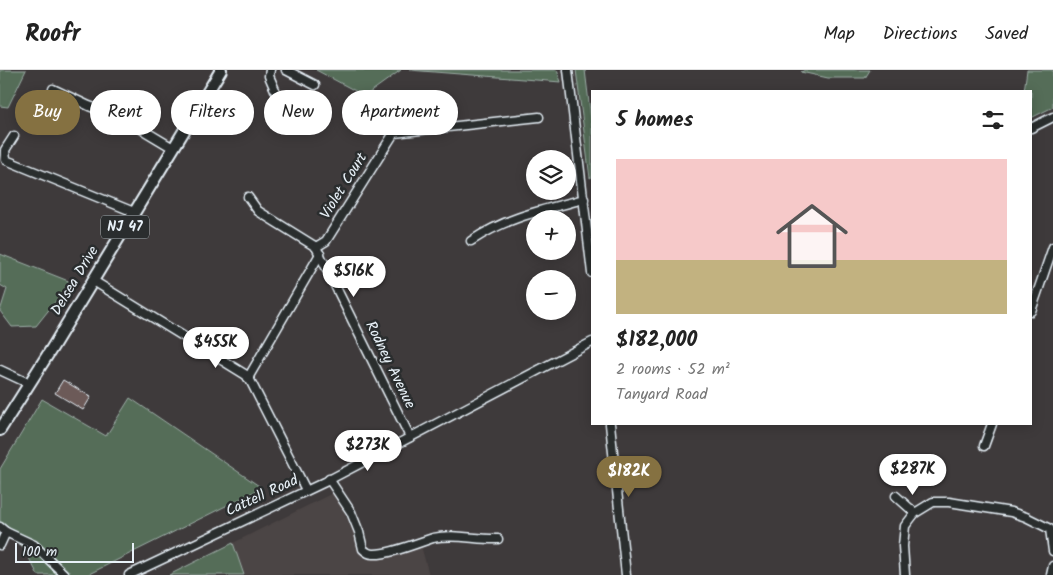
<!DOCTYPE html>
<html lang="en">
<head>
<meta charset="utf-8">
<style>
  :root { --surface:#fff; --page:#f2f2f2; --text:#222; --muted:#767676; --line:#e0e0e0; --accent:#857141 }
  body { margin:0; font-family:Kalam,sans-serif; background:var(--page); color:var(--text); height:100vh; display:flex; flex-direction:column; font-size:19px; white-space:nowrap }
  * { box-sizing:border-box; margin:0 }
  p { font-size:16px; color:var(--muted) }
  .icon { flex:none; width:28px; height:28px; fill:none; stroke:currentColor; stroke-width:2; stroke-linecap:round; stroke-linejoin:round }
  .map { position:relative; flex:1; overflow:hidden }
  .side { position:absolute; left:591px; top:20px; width:441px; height:335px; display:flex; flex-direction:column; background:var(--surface); border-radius:0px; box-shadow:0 2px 12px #0003 }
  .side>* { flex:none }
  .top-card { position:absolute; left:15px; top:20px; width:475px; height:45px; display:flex; gap:10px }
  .fabs { position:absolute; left:526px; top:80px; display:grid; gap:10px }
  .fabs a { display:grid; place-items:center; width:50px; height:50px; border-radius:50%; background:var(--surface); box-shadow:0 2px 12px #0003; font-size:25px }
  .scale { position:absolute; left:15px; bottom:12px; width:119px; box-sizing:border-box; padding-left:5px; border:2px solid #e8f1f8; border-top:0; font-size:14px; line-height:18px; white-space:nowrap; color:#e8f1f8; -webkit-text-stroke:4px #2a2d2e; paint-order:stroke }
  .price { position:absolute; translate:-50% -42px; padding:0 11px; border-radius:18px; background:#fff; color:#222; font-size:16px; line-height:32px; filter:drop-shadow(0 1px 2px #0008) }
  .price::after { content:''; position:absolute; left:50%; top:30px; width:15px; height:11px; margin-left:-8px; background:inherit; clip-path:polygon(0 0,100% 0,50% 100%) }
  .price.current { background:var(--accent); color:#fff }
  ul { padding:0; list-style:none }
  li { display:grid; align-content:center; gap:10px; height:265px; padding:0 25px }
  li span { display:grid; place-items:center; height:155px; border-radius:0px; color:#555 }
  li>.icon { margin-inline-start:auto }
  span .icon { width:90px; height:90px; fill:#fffc; stroke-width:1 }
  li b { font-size:21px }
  h2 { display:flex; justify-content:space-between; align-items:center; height:60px; padding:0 25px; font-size:21px }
  .chip { padding:0 18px; border-radius:22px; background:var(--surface); box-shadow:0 2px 12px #0003; font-size:18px; line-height:45px }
  .chip.current { background:var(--accent); color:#fff }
  header { display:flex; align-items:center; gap:30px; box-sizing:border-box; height:70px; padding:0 25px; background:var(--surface); border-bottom:1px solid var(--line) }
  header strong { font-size:24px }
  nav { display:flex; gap:28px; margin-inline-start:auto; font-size:18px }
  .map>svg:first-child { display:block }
</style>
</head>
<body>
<header>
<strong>Roofr</strong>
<nav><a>Map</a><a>Directions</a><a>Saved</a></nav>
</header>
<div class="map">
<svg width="1053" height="505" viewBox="0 0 1053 505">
  <rect width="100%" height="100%" fill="#3e3a3b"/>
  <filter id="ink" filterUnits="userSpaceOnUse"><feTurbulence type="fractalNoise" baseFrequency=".02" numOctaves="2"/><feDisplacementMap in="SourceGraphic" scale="10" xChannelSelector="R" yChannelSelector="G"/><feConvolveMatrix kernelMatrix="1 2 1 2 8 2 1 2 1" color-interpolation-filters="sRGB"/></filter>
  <g filter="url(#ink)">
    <polygon fill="#4c4444" points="335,422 365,489 420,472 429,505 244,505 233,473"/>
    <g fill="#556d59" stroke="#9eafa8">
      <polygon points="0,0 26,0 8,37 0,36"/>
      <polygon points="316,0 401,0 365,26"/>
      <polygon points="409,0 557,0 561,12"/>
      <polygon points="576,0 585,0 592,58 592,107 590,108"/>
      <polygon points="805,0 870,0 865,8 828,8 801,2"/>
      <polygon points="1027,0 1053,0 1053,37 1031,48 1031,21 1024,21"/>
      <polygon points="0,184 71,212 36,256 12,257 0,241 7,219 0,215"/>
      <polygon points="130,328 262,418 87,505 38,505 23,477 0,456 0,399 42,329 106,366"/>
      <polygon points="233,473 244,505 169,505"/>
    </g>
    <polygon fill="#6c5a58" stroke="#e8f1f8" points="63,310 91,327 83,340 55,323"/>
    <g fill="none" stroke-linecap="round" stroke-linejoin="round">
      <defs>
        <g id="minor">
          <polyline points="270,0 269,6 285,43"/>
          <polyline points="286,0 315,15"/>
          <polyline points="568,0 592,203"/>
          <polyline points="53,19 89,36 128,51 173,78"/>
          <polyline points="1031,58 1053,47"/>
          <polyline points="14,66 5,80 6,90 134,142"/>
          <polyline points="248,127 258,141 316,177 410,367"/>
          <path d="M 471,171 C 507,147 543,140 584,129"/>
          <polyline points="316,177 326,171 394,63 539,47"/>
          <polyline points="92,210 246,305 250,310 306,420"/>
          <polyline points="1031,241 1053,177"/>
          <polyline points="0,300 28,313"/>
          <polyline points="248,308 320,184"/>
          <polyline points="610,354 626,505"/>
          <polyline points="984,376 992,354"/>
          <path d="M 329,409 L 351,442 L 359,462 L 363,479 C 366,482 369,484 373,484 C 389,485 417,473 433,468 C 454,463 477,470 498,469"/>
          <polyline points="896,426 915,443"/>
          <polyline points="0,457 6,462 0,475"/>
          <polyline points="6,462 34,475 65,505"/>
          <polyline points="129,505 325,412 592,272"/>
          <polyline points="905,505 903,476 905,456 915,443 933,432 949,432 1011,442 1026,447 1050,459 1053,481"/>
          <polyline points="1051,505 1053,496"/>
        </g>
        <polyline id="major" points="0,360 52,278 221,0"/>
      </defs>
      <use href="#minor" stroke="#e8f1f8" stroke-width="11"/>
      <use href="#major" stroke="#e8f1f8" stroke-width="14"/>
      <use href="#minor" stroke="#2a2d2e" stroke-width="8"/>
      <use href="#major" stroke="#2a2d2e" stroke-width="10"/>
    </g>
  </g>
  <g text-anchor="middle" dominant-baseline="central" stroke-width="5" stroke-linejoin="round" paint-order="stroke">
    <rect fill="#2a2d2e" stroke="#afb6bb" stroke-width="1" x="101" y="145.5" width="48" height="23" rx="4"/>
    <g font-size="14" font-weight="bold" fill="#e8f1f8">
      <text x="125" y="157">NJ 47</text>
    </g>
    <g font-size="15" fill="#e8f1f8" stroke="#2a2d2e">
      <text transform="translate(344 116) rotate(-58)">Violet Court</text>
      <text transform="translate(75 211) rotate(-59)">Delsea Drive</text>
      <text transform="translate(390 295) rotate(64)">Rodney Avenue</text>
      <text transform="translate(262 426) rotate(-25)">Cattell Road</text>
    </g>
  </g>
</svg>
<div class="fabs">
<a><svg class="icon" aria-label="layers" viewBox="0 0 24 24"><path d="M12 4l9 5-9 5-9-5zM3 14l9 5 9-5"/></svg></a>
<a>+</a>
<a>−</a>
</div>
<div class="scale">100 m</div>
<b class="price" style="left:354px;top:228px">$516K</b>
<b class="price" style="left:216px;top:299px">$455K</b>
<b class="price" style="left:368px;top:402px">$273K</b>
<b class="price" style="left:913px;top:426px">$287K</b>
<b class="price current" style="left:629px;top:428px">$182K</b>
<div class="top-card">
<a class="chip current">Buy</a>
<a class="chip">Rent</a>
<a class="chip">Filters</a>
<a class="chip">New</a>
<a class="chip">Apartment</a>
</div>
<section class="side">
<h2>5 homes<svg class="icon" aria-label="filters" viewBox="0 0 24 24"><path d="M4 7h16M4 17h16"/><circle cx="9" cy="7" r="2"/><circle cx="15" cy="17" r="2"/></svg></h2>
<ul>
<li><span style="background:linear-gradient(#f6c9c9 65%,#c2b280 0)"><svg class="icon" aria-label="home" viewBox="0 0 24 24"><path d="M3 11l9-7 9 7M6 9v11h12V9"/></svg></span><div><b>$182,000</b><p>2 rooms · 52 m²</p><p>Tanyard Road</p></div></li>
</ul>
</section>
</div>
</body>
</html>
